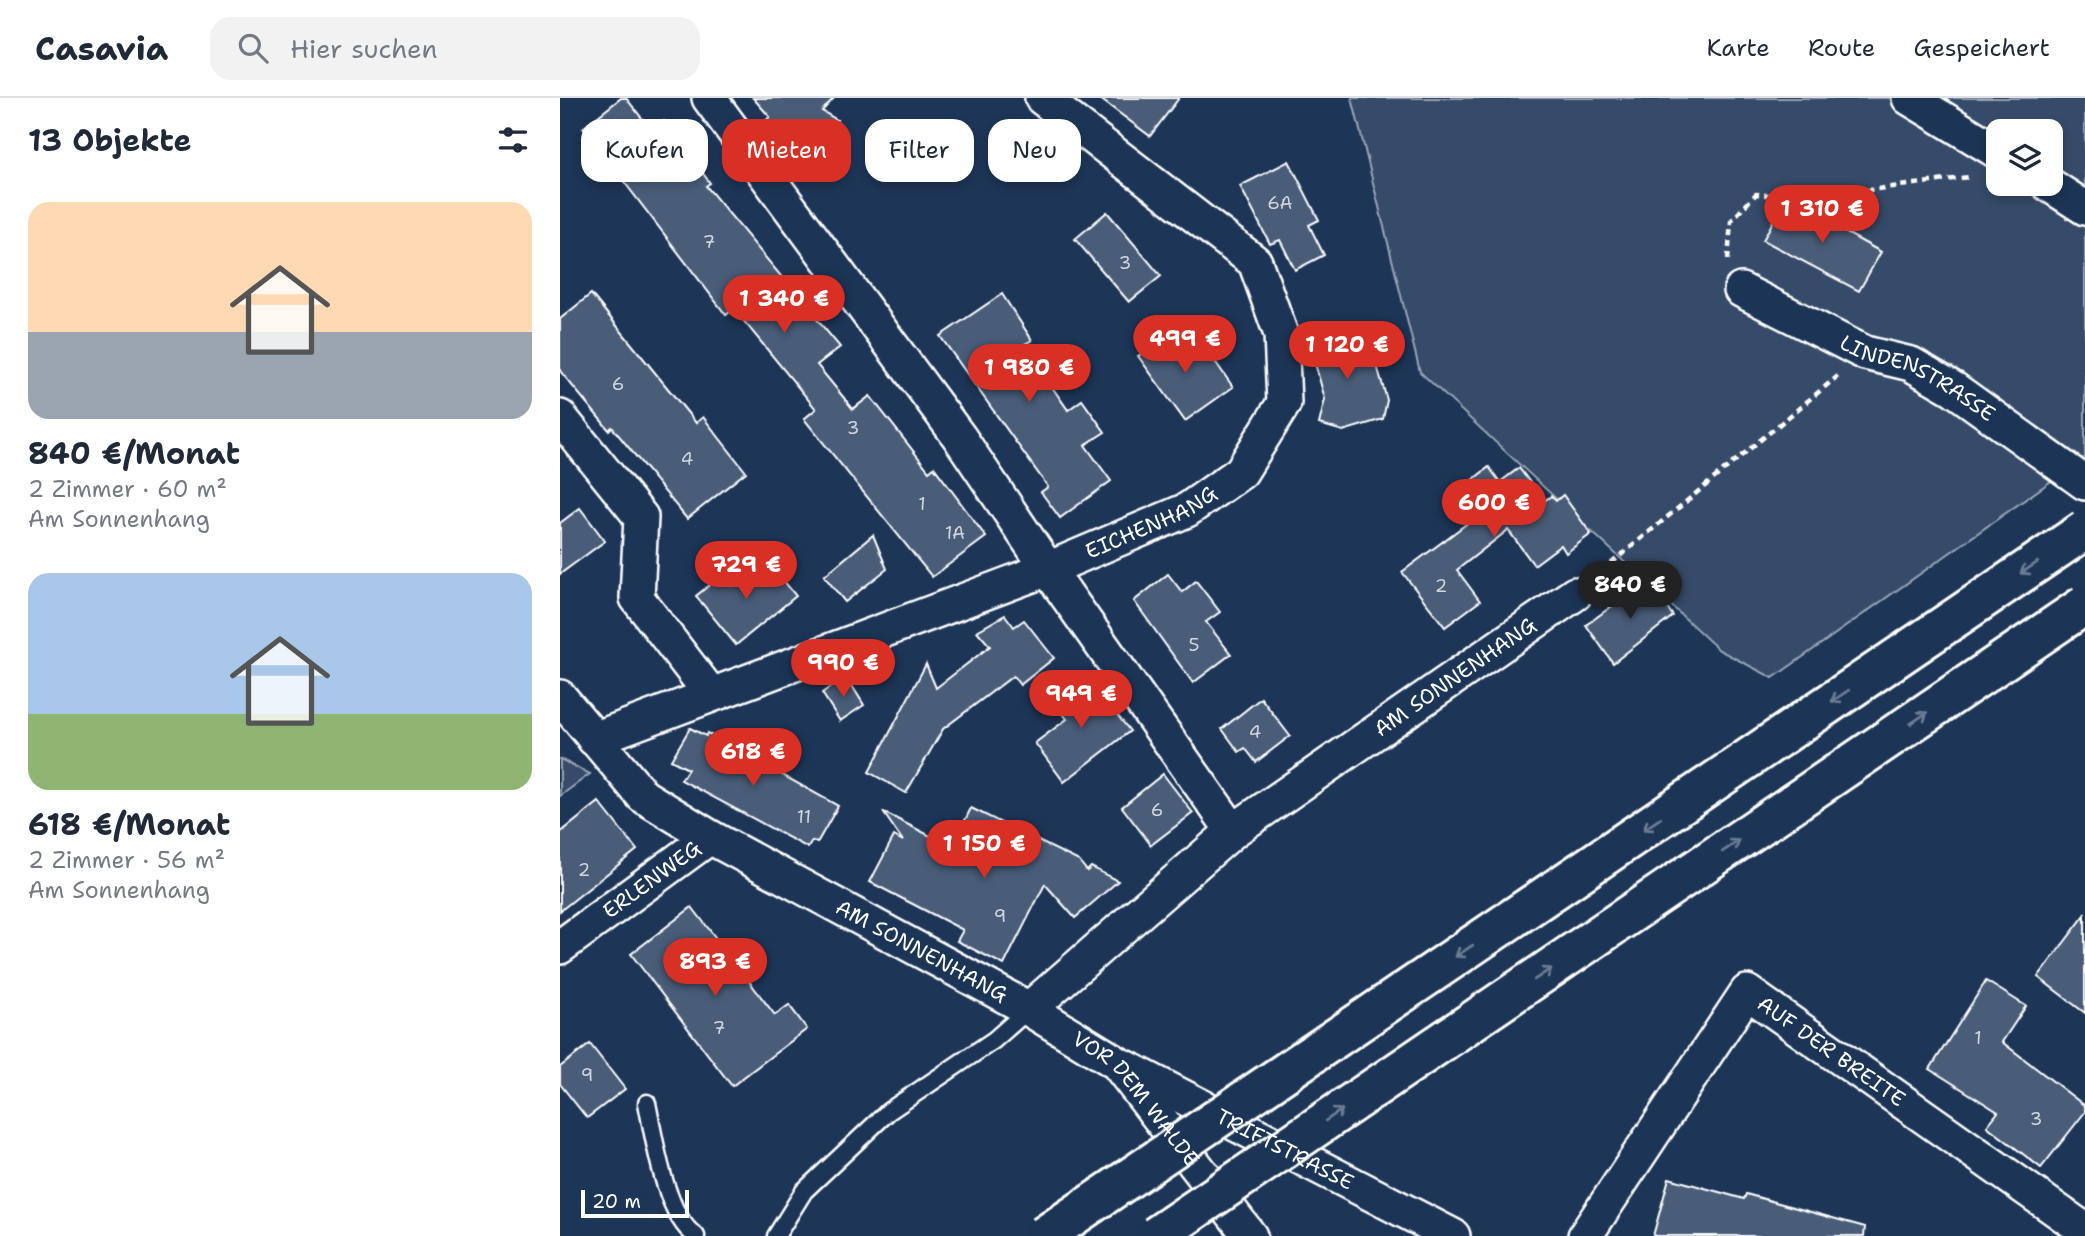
<!DOCTYPE html>
<html lang="de">
<head>
<meta charset="utf-8">
<style>
  :root { --surface:#fff; --page:#f2f2f3; --text:#1f2937; --muted:#747a83; --line:#e0e1e3; --accent:#d93025 }
  body { margin:0; font-family:"Shantell Sans",sans-serif; background:var(--page); color:var(--text); height:100vh; display:flex; flex-direction:column; font-size:26px; white-space:nowrap }
  * { box-sizing:border-box; margin:0 }
  p { font-size:23px; color:var(--muted) }
  .icon { flex:none; width:38px; height:38px; fill:none; stroke:currentColor; stroke-width:2; stroke-linecap:round; stroke-linejoin:round }
  .map { position:relative; flex:1; overflow:hidden }
  .sheet { display:flex; flex-direction:column; background:var(--surface); width:560px }
  .sheet>* { flex:none }
  .guide { position:absolute; left:21px; top:21px; width:665px; height:63px; display:flex; gap:14px }
  .tools { position:absolute; left:1426px; top:21px; display:grid; gap:14px }
  .tools a { display:grid; place-items:center; width:77px; height:77px; border-radius:14px; background:var(--surface); box-shadow:0 4px 10px #0003; font-size:35px }
  .scale { position:absolute; left:21px; bottom:18px; width:108px; box-sizing:border-box; padding-left:7px; border:4px solid #fff; border-top:0; font-size:19px; line-height:24px; white-space:nowrap; color:#fff; -webkit-text-stroke:5px #1d3557; paint-order:stroke }
  .price { position:absolute; translate:-50% -60px; padding:0 16px; border-radius:24px; background:var(--accent); color:#fff; font-size:23px; line-height:46px; filter:drop-shadow(0 2px 4px #0008) }
  .price::after { content:''; position:absolute; left:50%; top:42px; width:21px; height:16px; margin-left:-10px; background:inherit; clip-path:polygon(0 0,100% 0,50% 100%) }
  .price.on { background:#222; color:#fff }
  ul { padding:0; list-style:none }
  li { display:grid; align-content:center; gap:14px; height:371px; padding:0 28px }
  li span { display:grid; place-items:center; height:217px; border-radius:21px; color:#555 }
  li>.icon { margin-inline-start:auto }
  span .icon { width:126px; height:126px; fill:#fffc; stroke-width:1 }
  li b { font-size:30px }
  h2 { display:flex; justify-content:space-between; align-items:center; height:84px; padding:0 28px; font-size:30px }
  .pill { padding:0 24px; border-radius:21px; background:var(--surface); box-shadow:0 4px 10px #0003; font-size:24px; line-height:63px }
  .pill.on { background:var(--accent); color:#fff }
  header { display:flex; align-items:center; gap:42px; box-sizing:border-box; height:98px; padding:0 35px; background:var(--surface); border-bottom:2px solid var(--line) }
  header strong { font-size:33px }
  nav { display:flex; gap:38px; margin-inline-start:auto; font-size:24px }
  .search { width:490px; height:63px; background:var(--page); display:flex; align-items:center; gap:18px; box-sizing:border-box; padding:0 24px; border-radius:21px; color:var(--muted); font-size:26px }
  main { display:flex; flex:1; min-height:0 }
  .map>svg:first-child { display:block }
</style>
</head>
<body>
<header>
<strong>Casavia</strong>
<div class="search"><svg class="icon" aria-label="search" viewBox="0 0 24 24"><circle cx="10" cy="10" r="6"/><path d="M15 15l6 6"/></svg>Hier suchen</div>
<nav><a>Karte</a><a>Route</a><a>Gespeichert</a></nav>
</header>
<main>
<section class="sheet">
<h2>13 Objekte<svg class="icon" aria-label="filters" viewBox="0 0 24 24"><path d="M4 7h16M4 17h16"/><circle cx="9" cy="7" r="2"/><circle cx="15" cy="17" r="2"/></svg></h2>
<ul>
<li><span style="background:linear-gradient(#ffd9b3 60%,#9aa5b1 0)"><svg class="icon" aria-label="home" viewBox="0 0 24 24"><path d="M3 11l9-7 9 7M6 9v11h12V9"/></svg></span><div><b>840 €/Monat</b><p>2 Zimmer · 60 m²</p><p>Am Sonnenhang</p></div></li>
<li><span style="background:linear-gradient(#a9c7e8 65%,#8fb573 0)"><svg class="icon" aria-label="home" viewBox="0 0 24 24"><path d="M3 11l9-7 9 7M6 9v11h12V9"/></svg></span><div><b>618 €/Monat</b><p>2 Zimmer · 56 m²</p><p>Am Sonnenhang</p></div></li>
</ul>
</section>
<div class="map">
<svg width="1525" height="1138" viewBox="0 0 1525 1138">
  <rect width="100%" height="100%" fill="#1d3557"/>
  <filter id="ink" filterUnits="userSpaceOnUse"><feTurbulence type="fractalNoise" baseFrequency=".0143" numOctaves="2"/><feDisplacementMap in="SourceGraphic" scale="14" xChannelSelector="R" yChannelSelector="G"/><feConvolveMatrix kernelMatrix="1 2 1 2 8 2 1 2 1" color-interpolation-filters="sRGB"/></filter>
  <g filter="url(#ink)">
    <g fill="#364b69" stroke="#9aa5b4" stroke-width="2" fill-rule="evenodd">
      <path d="M 792,0 L 1525,0 L 1525,359 L 1213,580 L 1159,552 L 860,274 ZM 1438,33 L 1491,33 L 1491,86 L 1438,86 Z"/>
      <polygon points="0,661 30,676 0,698"/>
    </g>
    <g fill="#4a5d79" stroke="#fff" stroke-width="2">
      <polygon points="61,0 66,0 92,33 104,23 150,85 146,88 280,249 257,267 293,311 310,298 369,373 374,369 426,439 372,479 244,321 256,311 174,211 166,217 23,30"/>
      <polygon points="193,0 274,0 262,13 277,22 226,68 197,30 210,19"/>
      <polygon points="539,0 619,0 590,38"/>
      <polygon points="729,63 759,122 749,127 764,157 735,172 720,142 710,146 680,88"/>
      <polygon points="1225,101 1321,154 1299,193 1203,142"/>
      <polygon points="547,114 601,178 569,204 515,141"/>
      <polygon points="31,196 136,325 143,319 186,374 127,421 52,329 49,332 0,273 0,221"/>
      <polygon points="442,196 472,242 463,247 508,312 522,302 545,334 525,347 551,383 500,420 481,394 488,389 380,238"/>
      <polygon points="779,228 801,240 808,266 816,264 827,302 823,321 783,333 759,326 765,301 750,248 757,236"/>
      <polygon points="617,232 629,249 633,246 646,263 652,259 673,289 625,323 578,258"/>
      <polygon points="929,369 940,384 959,370 984,403 991,398 996,403 1003,397 1031,436 1006,455 1001,447 974,467 948,432 897,472 920,503 885,529 842,474 925,412 906,387"/>
      <polygon points="20,410 45,443 0,476 0,425"/>
      <polygon points="313,437 327,471 285,504 264,478"/>
      <polygon points="206,461 236,498 176,547 136,498 162,477 172,488"/>
      <polygon points="608,476 622,494 636,483 660,514 646,524 671,556 633,585 574,503"/>
      <polygon points="1088,482 1113,518 1053,565 1026,527"/>
      <polygon points="445,517 454,529 464,522 494,560 460,587 453,578 383,631 346,695 309,674 366,566 376,590 430,548 417,533"/>
      <polygon points="286,578 304,607 280,623 262,595"/>
      <polygon points="526,578 570,633 504,684 475,645 507,621 493,603"/>
      <polygon points="701,600 730,638 696,664 685,650 679,654 662,631"/>
      <polygon points="130,630 146,638 147,635 278,708 257,745 252,743 248,750 121,682 128,671 111,662"/>
      <polygon points="603,676 633,715 591,747 562,709"/>
      <polygon points="39,704 77,752 0,813 0,735"/>
      <polygon points="411,710 519,763 527,773 531,769 558,783 515,820 485,786 444,867 397,843 403,832 310,784 334,738 343,743 323,714 392,749"/>
      <polygon points="132,809 215,917 229,907 247,931 172,988 71,856"/>
      <polygon points="1525,817 1525,915 1478,879"/>
      <polygon points="1426,883 1466,908 1442,944 1525,1008 1525,1014 1481,1070 1427,1028 1438,1014 1370,971"/>
      <polygon points="30,946 65,991 27,1020 0,986 0,969"/>
      <polygon points="1109,1080 1184,1101 1186,1096 1305,1129 1304,1138 1093,1138"/>
    </g>
    <g fill="none" stroke-linecap="round" stroke-linejoin="round">
      <defs>
        <g id="service">
          <path d="M 87,1005 C 94,1039 105,1118 136,1138"/>
          <polyline points="216,1138 244,1093 329,1013 434,942 469,911"/>
        </g>
        <g id="minor">
          <polyline points="149,0 400,340 488,471 673,733"/>
          <polyline points="1349,0 1438,54"/>
          <polyline points="1488,86 1525,110"/>
          <path id="s1" d="M 1181,192 L 1305,255 L 1351,266 L 1394,291 L 1525,385"/>
          <polyline points="0,319 81,419 77,500 150,595"/>
          <path id="s2" d="M 0,599 L 83,698 L 150,739 L 469,911 L 557,965 L 690,1138"/>
          <path id="s3" d="M 34,641 L 488,471 L 627,412 L 681,374 L 724,305 L 721,236 L 695,164 L 482,0"/>
          <path id="s4" d="M 0,849 L 150,739"/>
          <path id="s5" d="M 469,911 L 673,733 L 1015,496"/>
          <path id="s6" d="M 565,969 L 893,1138"/>
          <path id="s7" d="M 1025,1138 L 1187,894 L 1525,1132"/>
        </g>
      </defs>
      <use href="#service" stroke="#fff" stroke-width="21"/>
      <use href="#minor" stroke="#fff" stroke-width="38"/>
      <g stroke="#fff" stroke-width="4.5" stroke-dasharray="7 5" stroke-linecap="butt">
        <polyline points="1258,120 1264,105 1286,95 1409,79"/>
        <polyline points="1168,162 1171,123 1196,96 1242,100 1261,113"/>
        <polyline points="1042,473 1278,278"/>
      </g>
      <use href="#service" stroke="#1d3557" stroke-width="16"/>
      <use href="#minor" stroke="#1d3557" stroke-width="33"/>
      <defs>
        <g id="motorway-bridge">
          <polyline points="484,1138 1525,432"/>
          <polyline points="596,1138 1525,507"/>
        </g>
      </defs>
      <use href="#motorway-bridge" stroke="#fff" stroke-width="44" stroke-linecap="butt"/>
      <use href="#motorway-bridge" stroke="#1d3557" stroke-width="38"/>
    </g>
    <defs><path id="oneway-shaft" d="M-6 0H5M1.5-3L5.5 0L1.5 3" fill="none" stroke-width="1.6" stroke-linecap="round" stroke-linejoin="round" transform="scale(1.75)"/></defs>
    <g stroke="#6c7c92">
      <use href="#oneway-shaft" transform="translate(1469 470) rotate(146)"/>
      <use href="#oneway-shaft" transform="translate(1280 598) rotate(146)"/>
      <use href="#oneway-shaft" transform="translate(1359 620) rotate(-34)"/>
      <use href="#oneway-shaft" transform="translate(1092 726) rotate(146)"/>
      <use href="#oneway-shaft" transform="translate(1171 748) rotate(-34)"/>
      <use href="#oneway-shaft" transform="translate(904 853) rotate(146)"/>
      <use href="#oneway-shaft" transform="translate(983 876) rotate(-34)"/>
      <use href="#oneway-shaft" transform="translate(774 1017) rotate(-34)"/>
    </g>
  </g>
  <g text-anchor="middle" dominant-baseline="central" stroke-width="6" stroke-linejoin="round" paint-order="stroke">
    <g font-size="18" fill="#d2d6de">
      <text x="720" y="105">6A</text>
      <text x="149" y="144">7</text>
      <text x="565" y="165">3</text>
      <text x="58" y="286">6</text>
      <text x="293" y="330">3</text>
      <text x="127" y="361">4</text>
      <text x="362" y="406">1</text>
      <text x="395" y="435">1A</text>
      <text x="881" y="488">2</text>
      <text x="634" y="547">5</text>
      <text x="695" y="634">4</text>
      <text x="597" y="712">6</text>
      <text x="244" y="719">11</text>
      <text x="24" y="772">2</text>
      <text x="440" y="818">9</text>
      <text x="159" y="930">7</text>
      <text x="1418" y="940">1</text>
      <text x="27" y="977">9</text>
      <text x="1476" y="1021">3</text>
    </g>
    <g font-size="21" fill="#fff" stroke="#1d3557">
      <text stroke="none"><textPath href="#s1" startOffset="198">LINDENSTRASSE</textPath></text>
      <text stroke="none"><textPath href="#s3" startOffset="598">EICHENHANG</textPath></text>
      <text stroke="none"><textPath href="#s5" startOffset="541">AM SONNENHANG</textPath></text>
      <text stroke="none"><textPath href="#s4" startOffset="114">ERLENWEG</textPath></text>
      <text stroke="none"><textPath href="#s2" startOffset="448">AM SONNENHANG</textPath></text>
      <text stroke="none"><textPath href="#s7" startOffset="396">AUF DER BREITE</textPath></text>
      <text stroke="none"><textPath href="#s2" startOffset="712">VOR DEM WALDE</textPath></text>
      <text stroke="none"><textPath href="#s6" startOffset="180">TRIFTSTRASSE</textPath></text>
    </g>
  </g>
</svg>
<div class="tools">
<a><svg class="icon" aria-label="layers" viewBox="0 0 24 24"><path d="M12 4l9 5-9 5-9-5zM3 14l9 5 9-5"/></svg></a>
</div>
<div class="scale">20 m</div>
<b class="price" style="left:1262px;top:147px">1 310 €</b>
<b class="price" style="left:224px;top:237px">1 340 €</b>
<b class="price" style="left:625px;top:277px">499 €</b>
<b class="price" style="left:787px;top:283px">1 120 €</b>
<b class="price" style="left:469px;top:306px">1 980 €</b>
<b class="price" style="left:934px;top:441px">600 €</b>
<b class="price" style="left:186px;top:503px">729 €</b>
<b class="price on" style="left:1070px;top:523px">840 €</b>
<b class="price" style="left:283px;top:601px">990 €</b>
<b class="price" style="left:521px;top:632px">949 €</b>
<b class="price" style="left:193px;top:690px">618 €</b>
<b class="price" style="left:424px;top:782px">1 150 €</b>
<b class="price" style="left:155px;top:900px">893 €</b>
<div class="guide">
<a class="pill">Kaufen</a>
<a class="pill on">Mieten</a>
<a class="pill">Filter</a>
<a class="pill">Neu</a>
</div>
</div>
</main>
</body>
</html>
